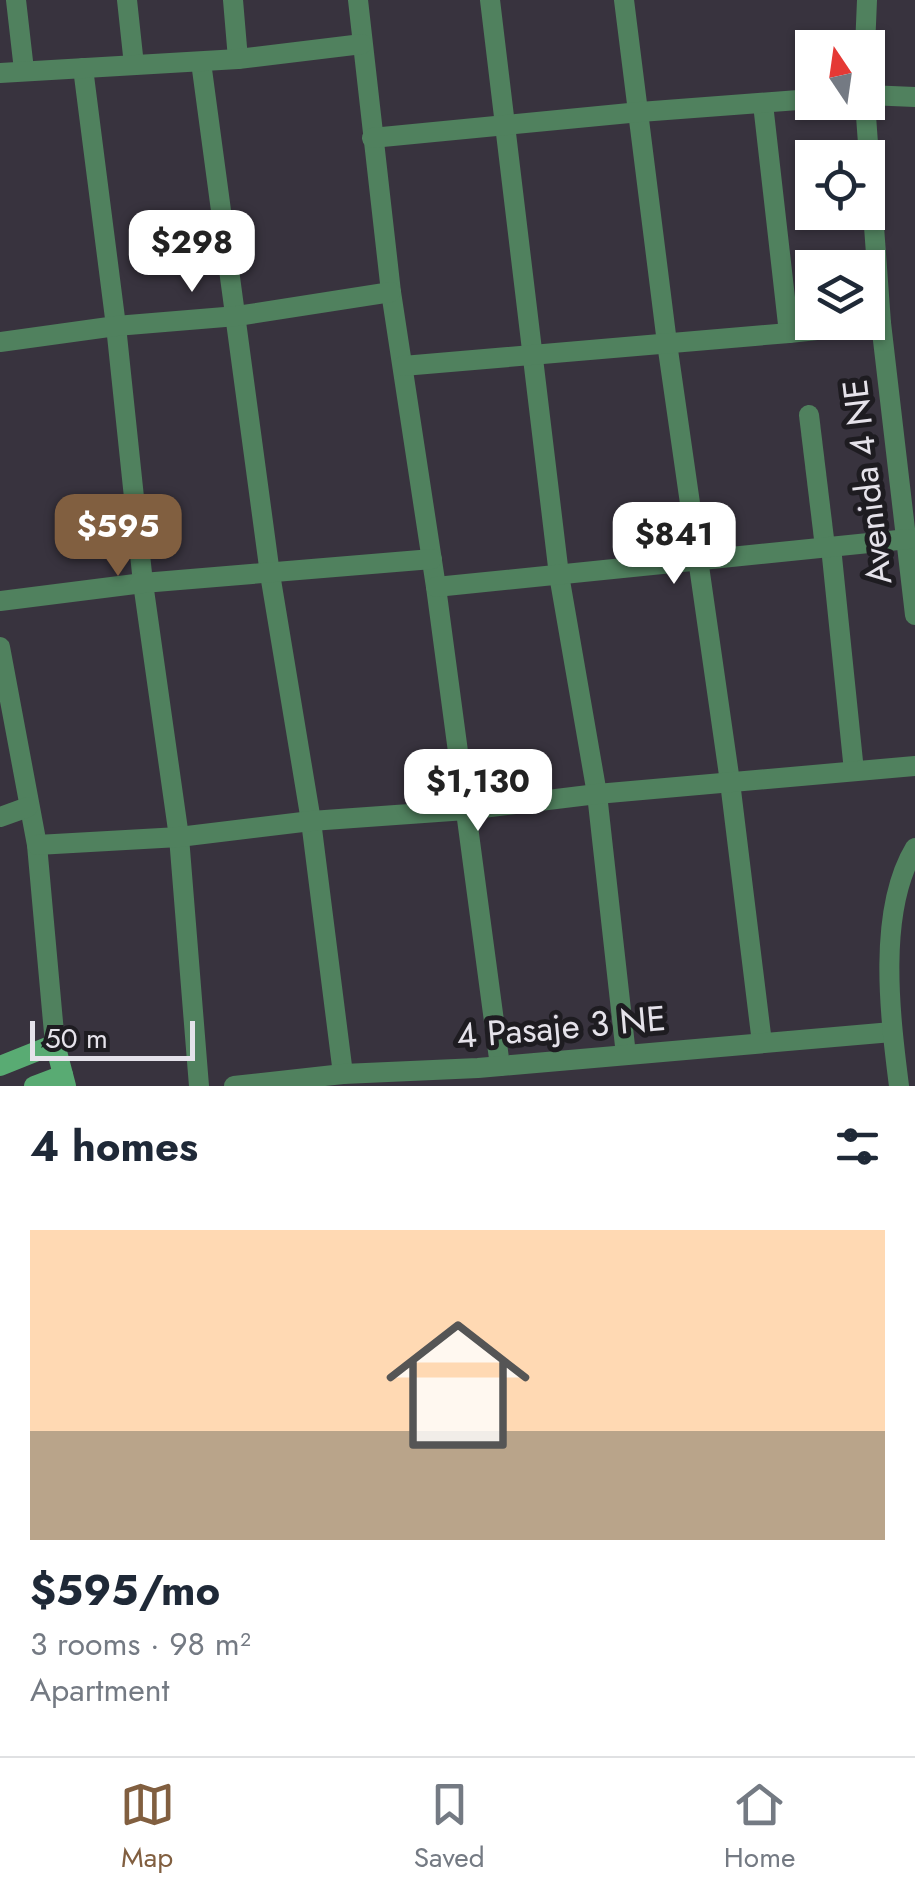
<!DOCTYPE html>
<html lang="en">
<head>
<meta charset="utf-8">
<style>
  :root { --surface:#fff; --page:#f2f2f3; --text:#1f2937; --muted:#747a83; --line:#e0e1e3; --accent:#815f40 }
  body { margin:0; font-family:Jost,sans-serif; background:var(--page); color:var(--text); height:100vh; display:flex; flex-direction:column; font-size:38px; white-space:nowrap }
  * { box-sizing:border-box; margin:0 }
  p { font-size:32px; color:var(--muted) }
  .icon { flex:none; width:55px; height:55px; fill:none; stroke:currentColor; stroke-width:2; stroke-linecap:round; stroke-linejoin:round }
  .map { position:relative; height:1086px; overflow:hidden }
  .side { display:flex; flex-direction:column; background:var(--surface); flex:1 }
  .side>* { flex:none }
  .needle { width:65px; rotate:347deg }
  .buttons { position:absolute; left:795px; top:30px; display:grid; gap:20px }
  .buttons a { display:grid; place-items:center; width:90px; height:90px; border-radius:0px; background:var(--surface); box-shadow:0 2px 8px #0004; font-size:50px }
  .scale { position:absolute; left:30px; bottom:25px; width:165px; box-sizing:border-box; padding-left:10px; border:5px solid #e5e2ea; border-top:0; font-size:28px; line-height:35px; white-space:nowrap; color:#e5e2ea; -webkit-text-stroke:8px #1e1c21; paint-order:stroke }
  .price { position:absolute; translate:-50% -85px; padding:0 22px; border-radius:20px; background:#fff; color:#222; font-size:32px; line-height:65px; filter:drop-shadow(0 2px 5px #0008) }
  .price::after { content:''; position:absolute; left:50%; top:60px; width:30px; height:22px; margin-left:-15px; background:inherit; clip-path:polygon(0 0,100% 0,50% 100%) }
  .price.selected { background:var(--accent); color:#fff }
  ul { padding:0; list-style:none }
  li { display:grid; align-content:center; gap:20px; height:530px; padding:0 30px }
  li+li { border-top:2px solid var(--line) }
  li span { display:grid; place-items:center; height:310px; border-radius:0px; color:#555 }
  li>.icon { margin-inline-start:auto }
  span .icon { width:180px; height:180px; fill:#fffc; stroke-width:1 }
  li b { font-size:42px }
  h2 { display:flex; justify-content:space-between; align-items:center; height:120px; padding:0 30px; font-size:42px }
  .menu { display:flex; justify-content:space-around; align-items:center; height:140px; border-top:2px solid var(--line); background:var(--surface); font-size:28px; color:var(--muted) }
  .menu a { display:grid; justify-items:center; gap:5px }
  .menu .selected { color:var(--accent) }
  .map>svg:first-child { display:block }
</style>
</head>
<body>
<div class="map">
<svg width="915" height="1086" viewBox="0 0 915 1086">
  <rect width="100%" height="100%" fill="#38333e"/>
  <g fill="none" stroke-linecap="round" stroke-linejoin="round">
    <g stroke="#50815e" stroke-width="20">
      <polyline points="16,0 24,70"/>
      <polyline points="127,0 134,65"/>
      <polyline points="233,0 238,59"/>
      <polyline points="358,0 391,292 436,587 500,1066"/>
      <polyline points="490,0 559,575 597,794 626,1055"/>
      <polyline points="624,0 667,343 730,782 762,1043"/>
      <polyline points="865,48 867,0"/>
      <polyline points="201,62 270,574 311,821 343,1074"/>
      <polyline points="83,68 116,326 143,583 179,837 199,1086"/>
      <polyline points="0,73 238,59 362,44"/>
      <polyline points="868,95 915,97"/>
      <polyline points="865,102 881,323 915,615"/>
      <polyline points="763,104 789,333"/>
      <polyline points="372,138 640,112 812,99"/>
      <polyline points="0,342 116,326 237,316 391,292"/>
      <polyline points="403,366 789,333 881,323"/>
      <polyline points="809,415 825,547"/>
      <polyline points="831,547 854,771"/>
      <polyline points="436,587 908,539"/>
      <polyline points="0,601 143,583 432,559"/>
      <polyline points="0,647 37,845 55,1044"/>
      <polyline points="0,817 28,807"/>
      <polyline points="37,845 179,837 311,821 466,810 597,794 915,766"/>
      <polyline points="234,1086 343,1074 478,1068 892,1032"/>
      <path d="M 899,1086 C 890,1015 877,911 915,848"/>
    </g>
    <g stroke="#59ab73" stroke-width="20">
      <polyline points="0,1066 55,1044 66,1086"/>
      <polyline points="34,1086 63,1075"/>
    </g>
  </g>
  <g text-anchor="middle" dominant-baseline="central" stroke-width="10" stroke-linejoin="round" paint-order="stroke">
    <g font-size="35" fill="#e5e2ea" stroke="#1e1c21">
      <text transform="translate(867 482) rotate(-97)">Avenida 4 NE</text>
      <text transform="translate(561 1027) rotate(-5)">4 Pasaje 3 NE</text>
    </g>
  </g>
</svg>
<div class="buttons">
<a><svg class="needle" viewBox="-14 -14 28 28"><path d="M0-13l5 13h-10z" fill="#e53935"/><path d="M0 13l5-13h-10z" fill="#747a83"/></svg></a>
<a><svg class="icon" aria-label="locate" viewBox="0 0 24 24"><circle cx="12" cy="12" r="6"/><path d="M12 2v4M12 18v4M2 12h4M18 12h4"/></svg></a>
<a><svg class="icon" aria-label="layers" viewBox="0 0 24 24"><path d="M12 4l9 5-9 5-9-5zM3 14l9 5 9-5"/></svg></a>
</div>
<div class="scale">50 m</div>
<b class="price" style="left:192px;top:295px">$298</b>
<b class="price selected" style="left:118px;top:579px">$595</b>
<b class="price" style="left:674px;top:587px">$841</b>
<b class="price" style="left:478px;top:834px">$1,130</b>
</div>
<section class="side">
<h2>4 homes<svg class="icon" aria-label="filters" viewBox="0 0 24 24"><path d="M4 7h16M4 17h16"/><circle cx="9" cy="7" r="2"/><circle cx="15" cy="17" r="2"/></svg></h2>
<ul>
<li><span style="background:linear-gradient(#ffd9b3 65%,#b9a48a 0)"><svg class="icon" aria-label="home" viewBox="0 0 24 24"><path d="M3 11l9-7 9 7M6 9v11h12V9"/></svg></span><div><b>$595/mo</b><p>3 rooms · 98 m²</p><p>Apartment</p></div></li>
</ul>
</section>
<nav class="menu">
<a class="selected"><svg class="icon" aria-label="map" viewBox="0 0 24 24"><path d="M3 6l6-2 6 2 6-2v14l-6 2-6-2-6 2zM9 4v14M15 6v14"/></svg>Map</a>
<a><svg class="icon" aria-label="saved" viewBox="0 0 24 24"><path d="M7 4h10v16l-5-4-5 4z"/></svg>Saved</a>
<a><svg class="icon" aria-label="home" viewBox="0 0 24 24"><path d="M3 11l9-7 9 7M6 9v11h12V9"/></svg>Home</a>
</nav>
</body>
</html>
